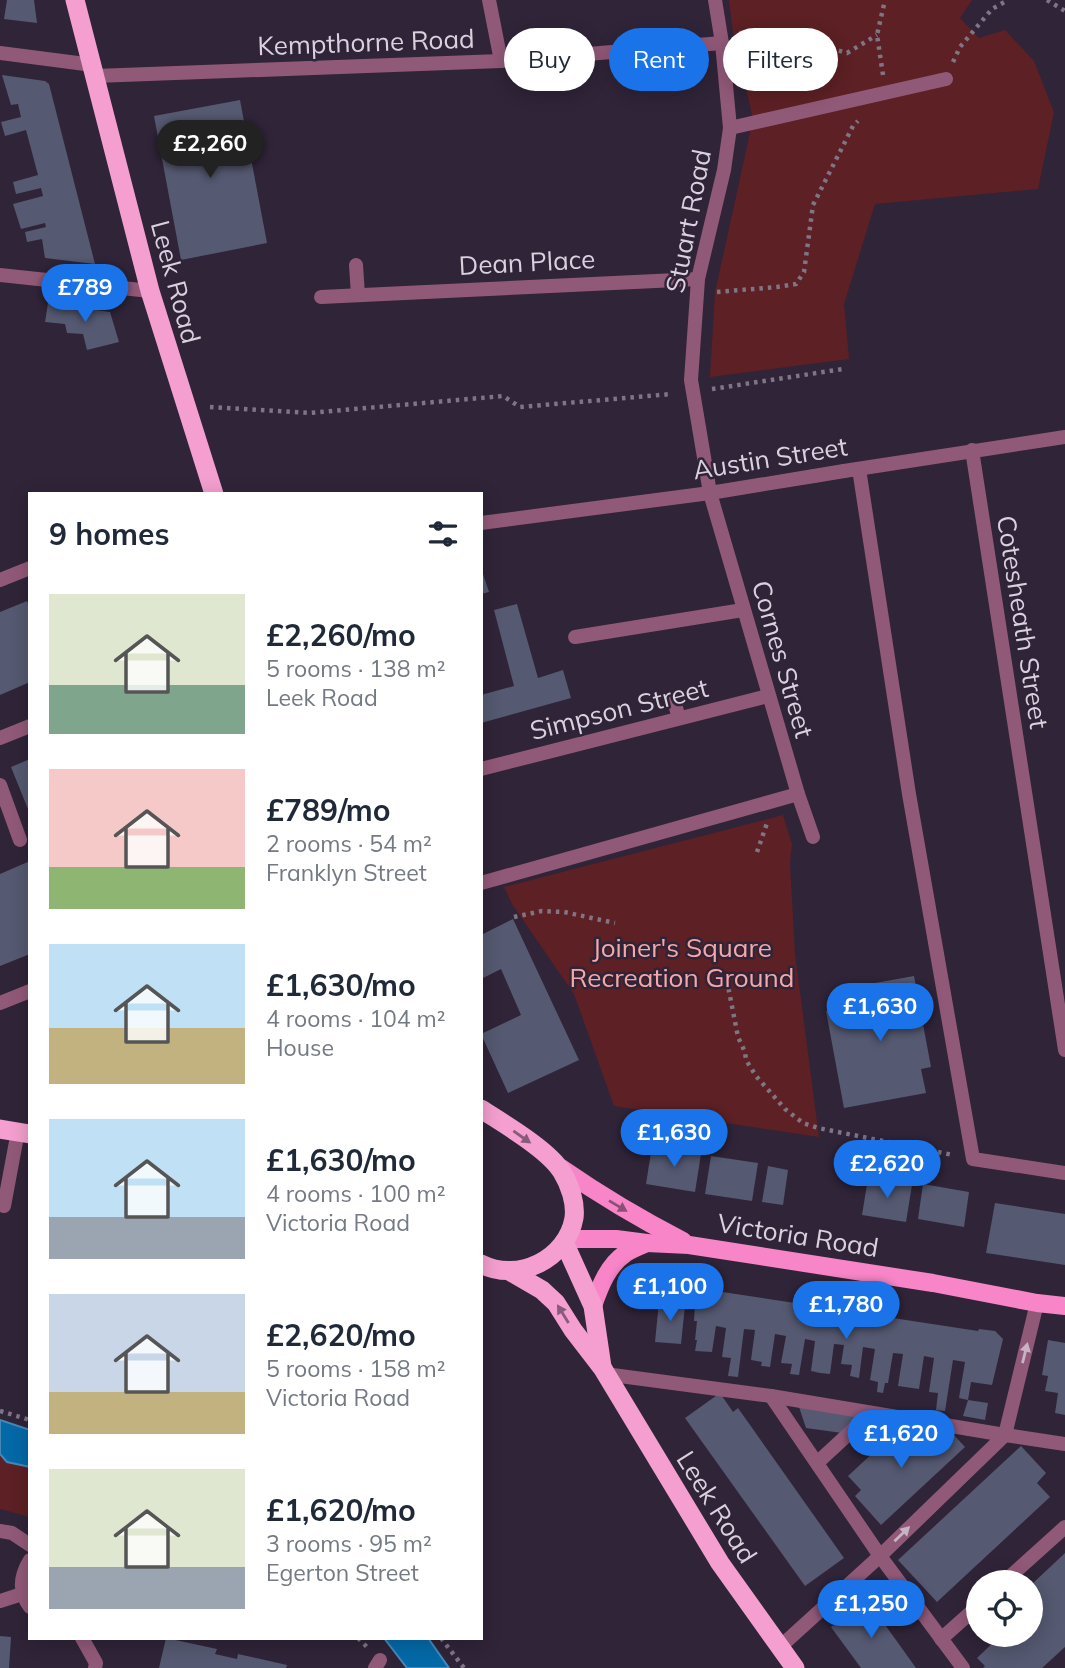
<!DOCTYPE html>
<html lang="en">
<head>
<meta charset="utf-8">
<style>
  :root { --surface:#fff; --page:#f6f6f7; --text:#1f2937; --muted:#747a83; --accent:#1a73e8 }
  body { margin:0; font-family:Mulish,sans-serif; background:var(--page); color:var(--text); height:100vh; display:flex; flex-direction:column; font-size:26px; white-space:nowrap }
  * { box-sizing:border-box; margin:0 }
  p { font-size:23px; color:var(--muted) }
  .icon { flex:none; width:38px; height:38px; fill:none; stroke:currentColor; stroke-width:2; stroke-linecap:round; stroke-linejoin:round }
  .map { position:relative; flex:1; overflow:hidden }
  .panel { position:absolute; left:28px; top:492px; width:455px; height:1148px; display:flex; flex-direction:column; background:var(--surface); border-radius:0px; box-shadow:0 4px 18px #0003 }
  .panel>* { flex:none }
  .banner { position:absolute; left:504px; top:28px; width:455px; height:63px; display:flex; gap:14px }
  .buttons { position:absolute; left:966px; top:1570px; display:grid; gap:14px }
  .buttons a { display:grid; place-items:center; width:77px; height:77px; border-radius:50%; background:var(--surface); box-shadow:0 4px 18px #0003; font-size:35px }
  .price { position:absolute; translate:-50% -60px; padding:0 16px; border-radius:24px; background:var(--accent); color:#fff; font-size:23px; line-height:46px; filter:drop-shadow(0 2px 4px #0008) }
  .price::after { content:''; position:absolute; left:50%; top:42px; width:21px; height:16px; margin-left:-10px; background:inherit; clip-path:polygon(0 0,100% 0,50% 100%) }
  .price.on { background:#222; color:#fff }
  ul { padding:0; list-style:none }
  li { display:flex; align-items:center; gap:21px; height:175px; padding:0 21px }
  li span { display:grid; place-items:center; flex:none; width:196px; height:140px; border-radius:0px; color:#555 }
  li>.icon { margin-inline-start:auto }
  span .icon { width:84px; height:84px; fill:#fffc; stroke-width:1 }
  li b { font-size:30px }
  h2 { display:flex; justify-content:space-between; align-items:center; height:84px; padding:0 21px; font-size:30px }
  .pill { padding:0 24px; border-radius:32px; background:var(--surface); box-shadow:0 4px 18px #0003; font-size:24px; line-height:63px }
  .pill.on { background:var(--accent); color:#fff }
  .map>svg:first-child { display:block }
</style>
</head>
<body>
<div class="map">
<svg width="1065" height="1668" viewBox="0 0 1065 1668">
  <rect width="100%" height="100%" fill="#302438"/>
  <g fill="#5d2024">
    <polygon points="729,0 972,0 960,18 979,38 1005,30 1034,61 1054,112 1038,189 875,204 844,304 849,359 710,377 715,292 753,119 733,33"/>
    <polygon points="783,815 792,844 790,863 795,954 819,1137 614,1106 574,994 512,904 504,887"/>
    <polygon points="0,1450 30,1459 30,1517 0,1509"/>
  </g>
  <g fill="#0469a7" stroke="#4488b8" stroke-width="2">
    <polygon points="0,1420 30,1430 30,1467 7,1462 0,1454"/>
    <polygon points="384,1638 428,1638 449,1668 407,1668"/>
  </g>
  <g fill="#555971">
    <polygon points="7,0 34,0 37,23 4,19"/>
    <polygon points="2,75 45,81 49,84 95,264 45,258 42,239 27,242 25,232 46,227 45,223 21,229 13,204 43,196 41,188 16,194 13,182 38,175 26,130 5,136 1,122 21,117 18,104 11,105"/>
    <polygon points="240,100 267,243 181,260 154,116"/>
    <polygon points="48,303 110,312 119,342 87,350 83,334 67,333 65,324 45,322"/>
    <polygon points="481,568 489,592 481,594"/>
    <polygon points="27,601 30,608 30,682 0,695 0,612"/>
    <polygon points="517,604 538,678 563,670 571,698 481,723 481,695 514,686 494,610"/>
    <polygon points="30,759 30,814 11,767"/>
    <polygon points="30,861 30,954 0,966 0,874"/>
    <polygon points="513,919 579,1060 508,1093 481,1034 521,1015 501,969 481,979 481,935"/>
    <polygon points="914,976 931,1067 921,1069 926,1093 844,1108 826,1011 850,1006 847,988"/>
    <polygon points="652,1146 701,1154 695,1192 646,1184"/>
    <polygon points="711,1156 758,1163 752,1201 705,1194"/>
    <polygon points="768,1166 788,1170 783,1205 762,1202"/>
    <polygon points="868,1178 912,1185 906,1222 862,1215"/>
    <polygon points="923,1184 969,1192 964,1227 918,1219"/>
    <polygon points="995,1203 1065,1214 1065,1265 986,1253"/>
    <polygon points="696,1288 978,1331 979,1329 995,1331 1003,1339 992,1385 971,1382 968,1400 959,1398 965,1362 953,1360 945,1411 936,1410 938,1393 929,1392 934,1358 924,1356 919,1389 898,1386 903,1354 893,1353 888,1383 885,1383 883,1393 877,1392 878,1382 870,1380 875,1349 863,1347 859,1378 850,1376 852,1365 841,1364 844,1345 834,1344 830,1374 820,1373 811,1371 815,1341 805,1339 799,1375 790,1374 792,1364 781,1363 786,1336 775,1334 770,1367 761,1366 762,1362 751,1360 755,1330 744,1329 738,1377 728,1376 731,1358 722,1357 726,1328 716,1326 712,1352 695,1351 697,1340 695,1340 697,1321 694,1321"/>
    <polygon points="659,1302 685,1305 681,1344 655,1342"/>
    <polygon points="1048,1340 1065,1343 1065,1415 1055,1413 1058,1393 1045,1391 1048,1376 1042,1375"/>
    <polygon points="720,1393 733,1412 738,1408 844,1558 805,1586 685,1418"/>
    <polygon points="968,1400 988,1403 985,1420 963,1416"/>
    <polygon points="798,1404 861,1416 842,1433 806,1428"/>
    <polygon points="905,1423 918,1437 925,1431 939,1447 953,1434 965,1447 881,1525 855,1496 861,1490 848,1476"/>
    <polygon points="1021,1446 1046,1473 1037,1483 1050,1497 937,1602 898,1560"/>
    <polygon points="1065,1553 1065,1647 1042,1668 983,1668 985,1666 977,1658 1000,1636 998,1634 1031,1634 1031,1585"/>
    <polygon points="868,1601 916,1668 861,1668 831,1627"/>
    <polygon points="0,1636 11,1637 9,1668 0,1668"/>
    <polygon points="166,1638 217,1649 215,1654 237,1659 238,1654 287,1665 286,1668 159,1668"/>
  </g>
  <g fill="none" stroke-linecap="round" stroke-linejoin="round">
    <g stroke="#7f7585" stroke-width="4.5" stroke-dasharray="3.5 5" stroke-linecap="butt">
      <polyline points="1047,0 1065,11"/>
      <polyline points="739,33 789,36 847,53 877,35"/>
      <polyline points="953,62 960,47 992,9 1008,0"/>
      <polyline points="883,75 877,35 885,0"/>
      <polyline points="717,292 777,287 796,284 804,272 813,205 853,126 858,121"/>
      <polyline points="712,389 843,369"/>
      <polyline points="210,407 310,413 503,396 520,407 672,394"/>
      <polyline points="757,852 767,823"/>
      <polyline points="514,917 542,911 564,912 615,923"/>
      <polyline points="712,970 728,986 738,1037 745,1052 746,1060 756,1076 785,1109 803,1123 818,1128 953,1155"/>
      <polyline points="0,1411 30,1420"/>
      <polyline points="358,1638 367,1647"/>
      <polyline points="441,1638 464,1668"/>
    </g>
    <g stroke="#915978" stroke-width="14">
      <polyline points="859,469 909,794 973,1159 1065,1173"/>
      <polyline points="575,637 743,610"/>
      <polyline points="674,701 679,718"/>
      <polyline points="0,785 20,840"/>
      <polyline points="481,883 798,794"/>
      <polyline points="4,1206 18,1131"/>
      <polyline points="605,1374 771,1396 1005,1435 1065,1444"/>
      <polyline points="771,1396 880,1556 963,1668"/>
      <polyline points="817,1463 871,1413"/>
      <polyline points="0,1531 12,1533 30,1545"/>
      <polyline points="1004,1582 1065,1527"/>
      <polyline points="82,1638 96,1663 95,1668"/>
      <polyline points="941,1639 978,1606"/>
    </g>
    <polyline stroke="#915978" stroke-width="14" points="814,476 844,471"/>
    <g stroke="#915978" stroke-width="14">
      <polyline points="489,0 501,61"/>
      <polyline points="715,0 722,43 730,128 724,170 698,279 691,380 710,493 798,794 813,837"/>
      <polyline points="0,53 93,65"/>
      <polyline points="95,76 501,61 722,43"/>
      <polyline points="730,128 946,79"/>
      <polyline points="356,265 358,295"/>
      <polyline points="0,275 150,291"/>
      <polyline points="321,297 698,279"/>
      <polyline points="972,450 1065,1050"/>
      <polyline points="844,471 1065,437"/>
      <polyline points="481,523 710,493 814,476"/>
      <polyline points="0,580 30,568"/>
      <polyline points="0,738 30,726"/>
      <polyline points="481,769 768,696"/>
      <polyline points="0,1003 30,991"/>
      <path d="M 30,1560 C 20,1576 18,1591 30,1607"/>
      <polyline points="0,1601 22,1594"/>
      <polyline points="780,1647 880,1556 1005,1435 1037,1303"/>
      <polyline points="375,1668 380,1660"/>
    </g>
    <g stroke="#f785c7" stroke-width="18">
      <path d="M 561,1168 C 600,1195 640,1219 683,1241"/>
      <polyline points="566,1239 616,1239 647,1243 689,1245 933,1283 1037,1303 1065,1306"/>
      <path d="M 593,1306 C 600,1286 608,1265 626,1253 C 632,1249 640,1246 647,1243"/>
    </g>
    <g stroke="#f49fcf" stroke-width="19">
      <polyline points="75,0 150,291 214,494"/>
      <path d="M 481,1109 C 504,1124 549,1150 562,1172 C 570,1185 576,1203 574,1218 C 567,1259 518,1283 481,1264"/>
      <polyline points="0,1129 30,1134"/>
      <polyline points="564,1242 593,1306 602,1367"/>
      <polyline points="511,1272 542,1290 556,1303 573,1330 603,1369 720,1563 795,1668"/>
    </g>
  </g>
  <defs><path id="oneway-solid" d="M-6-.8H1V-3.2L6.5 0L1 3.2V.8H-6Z" transform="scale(1.75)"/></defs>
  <g fill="#885b7c">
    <use href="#oneway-solid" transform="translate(522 1137) rotate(35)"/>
    <use href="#oneway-solid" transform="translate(563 1314) rotate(-122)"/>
  </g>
  <use fill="#8a5078" href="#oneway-solid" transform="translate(618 1206) rotate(31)"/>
  <g fill="#c7b3c4">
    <use href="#oneway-solid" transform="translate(1025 1353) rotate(-76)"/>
    <use href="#oneway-solid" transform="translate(902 1534) rotate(-44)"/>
  </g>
  <g text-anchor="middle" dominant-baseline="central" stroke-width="5" stroke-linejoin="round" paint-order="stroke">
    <g font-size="26" fill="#d9d1de" stroke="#302438">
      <text transform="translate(366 42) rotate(-2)">Kempthorne Road</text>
      <text transform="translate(688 221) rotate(-79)">Stuart Road</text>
      <text transform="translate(527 262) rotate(-3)">Dean Place</text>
      <text transform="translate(176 282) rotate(75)">Leek Road</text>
      <text transform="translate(770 458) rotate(-9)">Austin Street</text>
      <text transform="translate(1023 622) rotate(81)">Cotesheath Street</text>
      <text transform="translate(783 659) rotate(74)">Cornes Street</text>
      <text transform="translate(619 709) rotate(-14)">Simpson Street</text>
      <text transform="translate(798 1235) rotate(9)">Victoria Road</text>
      <text transform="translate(717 1507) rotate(58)">Leek Road</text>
    </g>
    <g font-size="26" fill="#f6a7a7" stroke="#302438">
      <text x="682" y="947">Joiner's Square<tspan x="682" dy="30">Recreation Ground</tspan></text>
    </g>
  </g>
</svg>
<div class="buttons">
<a><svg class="icon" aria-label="locate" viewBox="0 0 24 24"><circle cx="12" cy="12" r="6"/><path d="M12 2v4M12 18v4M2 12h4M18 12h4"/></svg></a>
</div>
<b class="price on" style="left:210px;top:180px">£2,260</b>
<b class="price" style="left:85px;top:324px">£789</b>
<b class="price" style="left:880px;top:1043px">£1,630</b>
<b class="price" style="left:674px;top:1169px">£1,630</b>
<b class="price" style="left:887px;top:1200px">£2,620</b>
<b class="price" style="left:670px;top:1323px">£1,100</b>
<b class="price" style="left:846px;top:1341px">£1,780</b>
<b class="price" style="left:901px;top:1470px">£1,620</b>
<b class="price" style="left:871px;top:1640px">£1,250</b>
<div class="banner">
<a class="pill">Buy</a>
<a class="pill on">Rent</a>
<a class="pill">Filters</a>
</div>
<section class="panel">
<h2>9 homes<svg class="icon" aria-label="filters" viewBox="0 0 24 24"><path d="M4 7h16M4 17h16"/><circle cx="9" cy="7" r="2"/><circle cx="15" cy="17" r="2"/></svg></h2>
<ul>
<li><span style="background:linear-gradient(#dfe7d0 65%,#7fa58c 0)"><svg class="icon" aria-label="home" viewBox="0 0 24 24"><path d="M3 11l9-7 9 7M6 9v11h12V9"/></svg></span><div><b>£2,260/mo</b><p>5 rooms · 138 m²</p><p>Leek Road</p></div></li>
<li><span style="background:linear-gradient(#f6c9c9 70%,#8fb573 0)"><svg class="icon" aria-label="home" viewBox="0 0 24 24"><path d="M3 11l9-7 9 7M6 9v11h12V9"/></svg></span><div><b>£789/mo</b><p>2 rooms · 54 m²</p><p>Franklyn Street</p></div></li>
<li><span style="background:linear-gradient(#bfe0f5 60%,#c2b280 0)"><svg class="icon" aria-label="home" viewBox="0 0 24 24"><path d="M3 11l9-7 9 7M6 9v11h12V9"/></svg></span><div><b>£1,630/mo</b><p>4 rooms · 104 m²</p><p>House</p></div></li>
<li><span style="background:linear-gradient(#bfe0f5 70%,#9aa5b1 0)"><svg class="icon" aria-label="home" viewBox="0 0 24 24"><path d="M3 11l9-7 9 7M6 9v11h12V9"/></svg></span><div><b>£1,630/mo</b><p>4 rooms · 100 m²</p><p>Victoria Road</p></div></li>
<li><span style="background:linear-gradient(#c9d6e8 70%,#c2b280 0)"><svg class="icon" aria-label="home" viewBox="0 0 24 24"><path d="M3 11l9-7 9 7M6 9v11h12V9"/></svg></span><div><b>£2,620/mo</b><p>5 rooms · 158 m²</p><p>Victoria Road</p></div></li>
<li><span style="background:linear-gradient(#dfe7d0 70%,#9aa5b1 0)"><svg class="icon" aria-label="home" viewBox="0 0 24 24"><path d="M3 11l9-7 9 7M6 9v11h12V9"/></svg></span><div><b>£1,620/mo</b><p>3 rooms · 95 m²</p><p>Egerton Street</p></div></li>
</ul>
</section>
</div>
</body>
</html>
